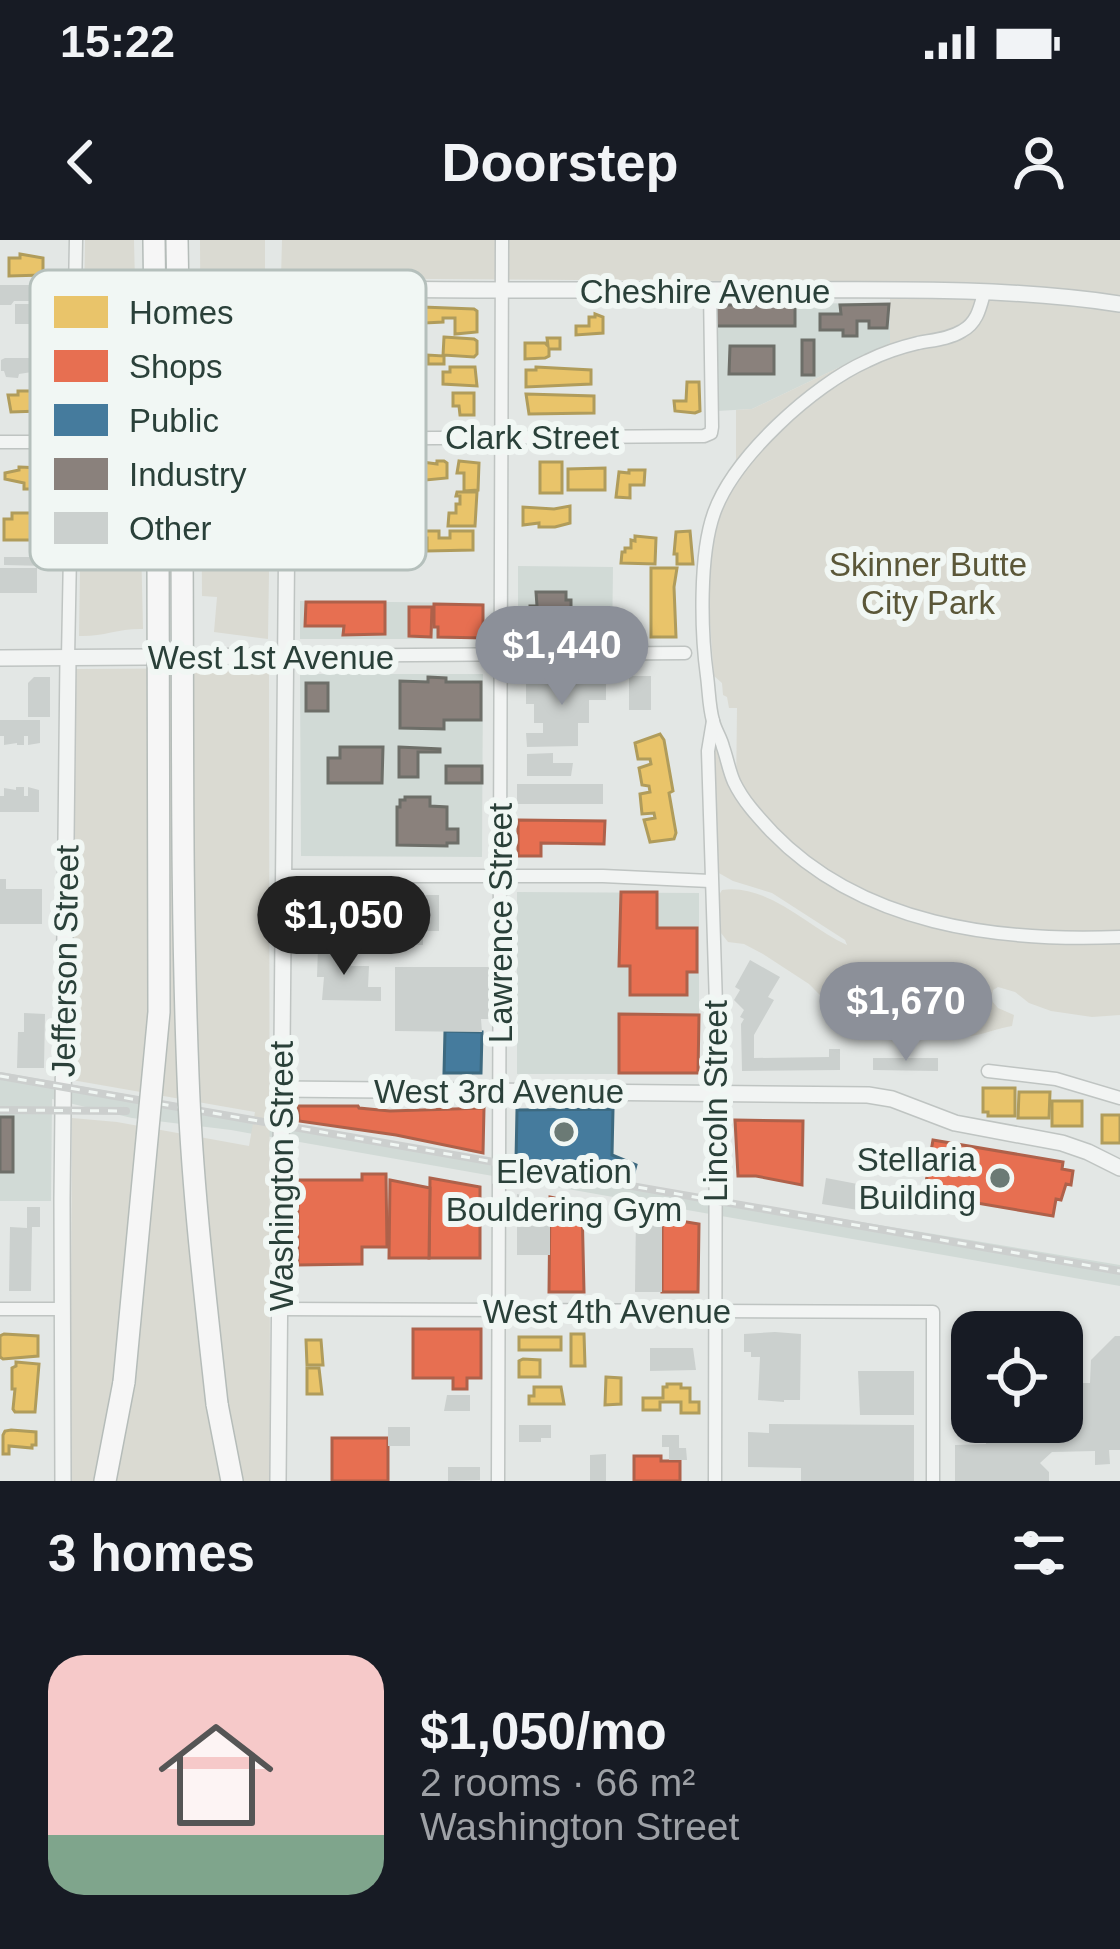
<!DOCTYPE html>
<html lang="en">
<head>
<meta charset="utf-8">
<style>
  :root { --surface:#171b24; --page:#20242c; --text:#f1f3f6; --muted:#9ea1a6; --accent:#8c9099 }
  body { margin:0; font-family:Arial,sans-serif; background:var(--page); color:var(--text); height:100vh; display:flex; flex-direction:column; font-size:45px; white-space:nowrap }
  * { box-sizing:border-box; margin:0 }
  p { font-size:39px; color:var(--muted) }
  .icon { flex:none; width:66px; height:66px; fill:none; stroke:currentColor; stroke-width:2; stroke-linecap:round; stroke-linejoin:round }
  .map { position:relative; height:1241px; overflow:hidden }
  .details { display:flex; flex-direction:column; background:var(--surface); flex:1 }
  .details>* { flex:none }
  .tools { position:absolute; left:951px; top:1071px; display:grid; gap:24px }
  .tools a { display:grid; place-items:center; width:132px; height:132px; border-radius:24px; background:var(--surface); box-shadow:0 3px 9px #0004; font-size:60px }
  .price { position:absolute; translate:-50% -102px; padding:0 27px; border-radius:42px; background:var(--accent); color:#fff; font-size:39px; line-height:78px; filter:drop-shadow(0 3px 6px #0008) }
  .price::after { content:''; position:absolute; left:50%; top:72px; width:36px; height:27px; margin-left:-18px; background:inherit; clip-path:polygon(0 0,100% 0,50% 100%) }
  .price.on { background:#222; color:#fff }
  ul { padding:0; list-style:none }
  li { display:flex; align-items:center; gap:36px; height:300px; padding:0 48px }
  li span { display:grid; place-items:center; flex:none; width:336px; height:240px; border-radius:36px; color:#555 }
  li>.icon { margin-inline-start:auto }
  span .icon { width:144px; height:144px; fill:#fffc; stroke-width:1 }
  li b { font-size:51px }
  h2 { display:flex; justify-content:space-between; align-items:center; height:144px; padding:0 48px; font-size:51px }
  .status { display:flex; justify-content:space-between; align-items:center; height:84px; padding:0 60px; background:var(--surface); direction:ltr }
  .status svg { height:33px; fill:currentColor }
  header { display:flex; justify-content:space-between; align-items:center; height:156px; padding:0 48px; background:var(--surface); font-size:54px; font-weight:600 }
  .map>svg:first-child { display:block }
</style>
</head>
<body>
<div class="status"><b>15:22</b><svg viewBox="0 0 49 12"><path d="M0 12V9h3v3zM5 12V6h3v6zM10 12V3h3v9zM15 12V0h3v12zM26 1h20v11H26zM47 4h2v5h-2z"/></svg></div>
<header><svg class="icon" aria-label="back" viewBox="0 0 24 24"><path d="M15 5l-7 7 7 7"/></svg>Doorstep<svg class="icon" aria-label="person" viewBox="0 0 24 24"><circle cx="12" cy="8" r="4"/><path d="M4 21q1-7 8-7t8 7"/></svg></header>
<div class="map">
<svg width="1120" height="1241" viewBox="0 0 1120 1241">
  <rect width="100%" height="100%" fill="#e3e7e5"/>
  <g fill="#d1dad6">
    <polygon points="890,63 890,103 752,169 717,171 715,64"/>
    <polygon points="518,326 613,327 612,405 518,404"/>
    <polygon points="300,361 483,363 483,399 300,399"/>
    <polygon points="300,434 483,434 482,617 301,616"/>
    <polygon points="517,652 699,653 699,834 517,834"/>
    <polygon points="0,832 656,948 1120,1025 1120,1046 231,890 132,878 52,859 51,961 0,961"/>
  </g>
  <g fill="#dadad2">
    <path d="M 85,0 L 134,0 L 143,389 C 120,388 102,397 79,396 Z"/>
    <polygon points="200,0 265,0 265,186 271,201 268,399 214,392 217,357 202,356"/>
    <path d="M 282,0 L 1120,0 L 1120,775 L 1092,777 L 1051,771 L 1029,763 L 1015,752 L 998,747 L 993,750 L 991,760 L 998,768 L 1014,775 L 1012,786 C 998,788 985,794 971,796 C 952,798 935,795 917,798 L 908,791 L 890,788 L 875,774 L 857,773 L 829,764 L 809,744 L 763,714 L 744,704 L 728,702 L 721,693 L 719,655 L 722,650 C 768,643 809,688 847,705 L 845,700 L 772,653 L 733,641 L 717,632 L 712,525 L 715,505 L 720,505 L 736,555 L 737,468 L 729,468 L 727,457 L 723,455 L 722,443 L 714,436 C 710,378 698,292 736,244 L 736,170 L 752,169 L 890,103 L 890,42 L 281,38 Z"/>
    <polygon points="269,428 270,1241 70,1241 72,878 117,882 249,906 255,872 72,840 75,429"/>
  </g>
  <g fill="#e9c46a" stroke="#b09c5b" stroke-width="3">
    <polygon points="20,14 43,18 43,35 9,36 9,18 20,18"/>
    <polygon points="422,67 474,69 477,71 477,92 455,94 455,78 443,78 443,82 425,83"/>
    <polygon points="595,74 603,77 603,93 576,95 576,86 589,86 589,77 595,77"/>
    <polygon points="444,97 474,99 477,101 477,114 474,117 444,115 444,124 428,124 428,115 443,116"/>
    <polygon points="547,98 560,98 560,109 549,109 549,116 545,118 525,119 525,103 545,103 548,106"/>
    <polygon points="450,127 475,127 477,146 443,144 443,132 450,132"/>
    <polygon points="536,127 591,130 591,144 526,147 526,130 536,130"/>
    <polygon points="687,142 699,142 700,171 695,173 675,171 674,161 686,161"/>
    <polygon points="18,151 42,151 40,171 11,172 8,155 18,155"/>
    <polygon points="453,153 474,153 474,175 460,175 459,166 453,166"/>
    <polygon points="526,154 594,156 594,173 529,174"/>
    <polygon points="415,221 437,224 437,221 444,221 447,223 447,238 425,240 425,243 415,243 415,248 401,248 399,230 402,230 402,224 412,224"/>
    <polygon points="459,221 479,223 478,250 464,251 464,233 457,233"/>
    <rect x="540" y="222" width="22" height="31"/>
    <polygon points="19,227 41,228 39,249 24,249 24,243 5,239 5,233 19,230"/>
    <polygon points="605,228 605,250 568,250 568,229"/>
    <polygon points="629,230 645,230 644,245 630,245 630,258 616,257 619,232 629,233"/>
    <polygon points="457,252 477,252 475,286 448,286 449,273 456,273 456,264 460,264 460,256 456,256"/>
    <polygon points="570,266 570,283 555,287 539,287 539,283 523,285 523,267 554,269"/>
    <polygon points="12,273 41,273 41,277 46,277 46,300 4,300 4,279 12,279"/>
    <polygon points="422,291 439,291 439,298 450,298 450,291 473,291 473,310 427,311 427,298 422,298"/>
    <polygon points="690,291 693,324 677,324 677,314 674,314 676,292"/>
    <polygon points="635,296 656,298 655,324 621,323 622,312 625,312 625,308 631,308 631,300 635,301"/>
    <polygon points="651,328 677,328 674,347 676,397 651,397"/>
    <polygon points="660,494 664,500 673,551 669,553 676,593 674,599 650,602 644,580 655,578 654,573 642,574 640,554 650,552 649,546 642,545 639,528 651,524 650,519 638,519 635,503"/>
    <polygon points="983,848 1015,848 1015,876 988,876 988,872 983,872"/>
    <polygon points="1019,852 1050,852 1049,878 1018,878"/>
    <rect x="1052" y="861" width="30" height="25"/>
    <rect x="1102" y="875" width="18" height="28"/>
    <polygon points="4,1094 38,1096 38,1116 3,1119 0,1117 0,1096"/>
    <polygon points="571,1094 584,1094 585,1126 571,1126"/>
    <rect x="519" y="1097" width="42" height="13"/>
    <polygon points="306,1100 321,1100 323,1125 307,1125"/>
    <polygon points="523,1119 540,1120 540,1137 519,1137 519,1121"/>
    <polygon points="16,1122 39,1124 35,1172 15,1172 13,1169 15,1149 12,1149 12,1128 16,1126"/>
    <polygon points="307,1128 319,1128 322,1154 307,1154"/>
    <polygon points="606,1137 621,1138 621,1164 605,1165"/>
    <polygon points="667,1144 681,1144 681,1148 690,1148 690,1162 699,1162 699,1173 681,1173 681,1162 660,1162 660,1170 643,1170 643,1158 663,1158 663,1147 667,1147"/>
    <polygon points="534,1147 561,1147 564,1164 529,1164 529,1156 534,1156"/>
    <polygon points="11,1190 36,1192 36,1205 32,1205 32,1208 9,1206 9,1214 3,1214 3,1195 5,1191"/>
  </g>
  <g fill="#e76f51" stroke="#ae614a" stroke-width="3">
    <polygon points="306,362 385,362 385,394 343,395 344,386 305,386"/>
    <polygon points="434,364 483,365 483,398 438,397 438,387 434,387"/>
    <polygon points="409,367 432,367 431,397 409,396"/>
    <polygon points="518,580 605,581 604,604 541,603 541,616 518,616"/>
    <polygon points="621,652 657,652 657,688 697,688 697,732 687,732 687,755 630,755 630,726 619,726"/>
    <polygon points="300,653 335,653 335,677 301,677"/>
    <polygon points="619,774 699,775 698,833 619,833"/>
    <polygon points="298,866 358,866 359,868 390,871 484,868 483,913 396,895 299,881"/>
    <polygon points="735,880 803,881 802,945 756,936 738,936"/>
    <polygon points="933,900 1063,922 1062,929 1073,931 1071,945 1066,944 1061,960 1056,959 1053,976 924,954 929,925 924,924 925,916 930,917"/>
    <polygon points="362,934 386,934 387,1007 362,1007 362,1024 298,1025 298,940 362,940"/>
    <polygon points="430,938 480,947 480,1018 429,1018"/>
    <polygon points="390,940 430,948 429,1018 389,1018"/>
    <polygon points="550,957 582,964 584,1052 549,1052"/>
    <polygon points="662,978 699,984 698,1052 662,1052"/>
    <polygon points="413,1089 481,1089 481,1138 467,1138 467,1149 453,1149 453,1138 413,1138"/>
    <rect x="332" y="1198" width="56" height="43"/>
    <polygon points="634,1216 661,1216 661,1221 680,1221 680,1241 634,1241"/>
  </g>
  <g fill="#457b9d" stroke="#3d697f" stroke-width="3">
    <polygon points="445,791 482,792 481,833 444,833"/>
    <polygon points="613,869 612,915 636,925 632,940 516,920 517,870"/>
  </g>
  <g fill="#8a817c" stroke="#6d6e68" stroke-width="3">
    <polygon points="889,64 887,88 869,88 869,81 857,81 857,96 843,96 843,90 820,90 820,74 841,74 840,65"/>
    <rect x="716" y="65" width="79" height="21"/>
    <rect x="802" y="100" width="12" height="35"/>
    <polygon points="730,106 774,106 774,134 729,134"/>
    <polygon points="536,352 566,352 566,360 571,360 571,378 566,378 566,384 555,384 555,399 517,399 517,370 530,370 530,366 537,366"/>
    <polygon points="428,437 446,438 446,442 481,442 481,480 444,480 444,489 400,488 400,441 428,442"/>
    <rect x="306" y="443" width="22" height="28"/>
    <polygon points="340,507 383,507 382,543 328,543 328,518 340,518"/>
    <polygon points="399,507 440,509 440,512 418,512 418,537 399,537"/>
    <rect x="446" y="526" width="36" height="17"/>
    <polygon points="405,557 430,557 430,566 447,567 447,589 458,589 458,603 447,603 447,606 397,605 397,567 400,567 400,560 405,560"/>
    <rect x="0" y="877" width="13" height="55"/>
  </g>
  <g fill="#cbd0ce">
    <polygon points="0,45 50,45 52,59 48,61 14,61 11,65 0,65"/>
    <rect x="15" y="64" width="32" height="20"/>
    <polygon points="5,118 48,118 49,130 47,135 32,132 19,134 18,138 6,137 4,131 1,131 1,120"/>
    <polygon points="4,317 47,317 47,326 4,325"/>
    <rect x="0" y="328" width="37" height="25"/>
    <polygon points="577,435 606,437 606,460 589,460 589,483 578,483 578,506 527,507 526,493 543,493 543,483 534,483 534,464 526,464 526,439 577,439"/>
    <rect x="629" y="436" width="22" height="34"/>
    <polygon points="34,437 50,437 50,477 28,477 28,443"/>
    <polygon points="0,480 40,480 40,503 28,505 28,496 24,496 24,505 17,505 17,503 4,505 4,496 0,496"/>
    <polygon points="553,513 553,523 573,523 571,536 527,536 527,514"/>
    <rect x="517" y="544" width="86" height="20"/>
    <polygon points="16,547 24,547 24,556 28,556 28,547 39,550 39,572 0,572 0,556 4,556 4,548 16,550"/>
    <polygon points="0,639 6,639 6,649 42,649 42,684 0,684"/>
    <polygon points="401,655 439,655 439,691 423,691 423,705 401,705"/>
    <polygon points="318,707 351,711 351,726 369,726 368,747 381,747 381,761 322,760 324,737 317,737"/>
    <polygon points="750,720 780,737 768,757 774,760 754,795 754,818 829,817 829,809 840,809 840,830 742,831 741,784 744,779 740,777 744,770 734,760 740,750 735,747"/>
    <polygon points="395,727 489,727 489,779 481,779 482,792 395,791"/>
    <polygon points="24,773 45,774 44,828 17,828 18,792 24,792"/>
    <polygon points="873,818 938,818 938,831 873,830"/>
    <polygon points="826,938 868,946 864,971 822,964"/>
    <polygon points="517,954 550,961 550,1015 517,1015"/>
    <polygon points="27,967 40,967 40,987 32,987 31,1051 9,1051 10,987 27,988"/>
    <polygon points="636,975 662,980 662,1052 635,1052"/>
    <polygon points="775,1092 801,1094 800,1160 784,1160 784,1162 758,1160 760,1117 751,1117 751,1112 744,1112 744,1094"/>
    <polygon points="1115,1096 1120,1096 1120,1210 1109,1210 1110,1224 1095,1225 1095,1211 1052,1212 1040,1223 1049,1232 1049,1241 955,1241 955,1205 986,1204 986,1182 1062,1182 1062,1143 1090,1143 1091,1120"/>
    <polygon points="650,1108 693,1108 696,1130 650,1131"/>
    <polygon points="858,1131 914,1131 914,1175 860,1175"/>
    <polygon points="447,1155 470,1155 470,1171 444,1171"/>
    <polygon points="769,1184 914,1185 914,1241 801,1241 801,1228 748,1227 748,1192 769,1193"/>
    <polygon points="519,1185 551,1185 551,1198 541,1198 541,1202 519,1202"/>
    <rect x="388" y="1187" width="22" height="19"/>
    <polygon points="662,1195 679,1195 679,1208 686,1208 687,1220 669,1220 669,1207 662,1207"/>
    <polygon points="606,1214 606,1241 590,1241 590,1215"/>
    <polygon points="448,1227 480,1227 480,1240 448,1241"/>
  </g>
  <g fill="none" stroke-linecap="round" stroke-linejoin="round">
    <defs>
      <g id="minor">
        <path d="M 984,53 C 980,68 977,83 962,91 C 949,99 933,100 918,103 C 901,107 883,113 867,121 C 813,145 734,217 714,273 C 699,315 701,392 707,436 C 709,451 709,467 713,481 C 715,490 721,498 723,507 C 727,518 729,531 734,542 C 743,561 758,577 772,592 C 862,685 997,702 1120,697"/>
        <polyline points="287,199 704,196 711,193 712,187 710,50"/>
        <polyline points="0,202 73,202"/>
        <polyline points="285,416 685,413"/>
        <polyline points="68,418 76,0"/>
        <polyline points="713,481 708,511 716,765 715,1241"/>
        <polyline points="283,636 603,636 710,641"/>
        <polyline points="988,831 1056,839 1120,858"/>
        <polyline points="0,1069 63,1069"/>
        <polyline points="280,1069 933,1072 933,1241"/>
        <polyline points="498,1241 502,0"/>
      </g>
      <g id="tertiary">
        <polyline points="0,418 285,416"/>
        <polyline points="281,849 868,855 892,859 955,883 1062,903 1088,912 1120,928"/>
        <polyline points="63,1241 62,959 68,418"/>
        <path d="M 278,1241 L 289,48 C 445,51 600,50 755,50 C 876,50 1000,46 1120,64"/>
      </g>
      <g id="motorway">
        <polyline points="154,0 158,305"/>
        <polyline points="177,0 182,305"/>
        <polyline points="217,1164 232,1241"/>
        <polyline points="105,1241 124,1142"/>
      </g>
    </defs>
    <use href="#minor" stroke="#bfc4c2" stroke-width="15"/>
    <use href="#tertiary" stroke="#bfc4c2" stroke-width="18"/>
    <use href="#motorway" stroke="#b5bcb9" stroke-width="24"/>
    <use href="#minor" stroke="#f2f4f3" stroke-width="12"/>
    <use href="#tertiary" stroke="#f2f4f3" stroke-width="15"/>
    <use href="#motorway" stroke="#f6f6f6" stroke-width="21"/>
    <defs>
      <g id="rail">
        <polyline points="0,836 1120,1031"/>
        <polyline points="0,870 126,871"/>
      </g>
    </defs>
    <use href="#rail" stroke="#cccfce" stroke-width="8"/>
    <use href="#rail" stroke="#f1f7f4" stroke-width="3" stroke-dasharray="9" stroke-linecap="butt"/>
    <defs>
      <g id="motorway-bridge">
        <path d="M 182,305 C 183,482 181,659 188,836 C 192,946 205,1055 217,1164"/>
        <polyline points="124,1142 159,772 158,305"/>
      </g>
    </defs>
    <use href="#motorway-bridge" stroke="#b5bcb9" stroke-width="24" stroke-linecap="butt"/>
    <use href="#motorway-bridge" stroke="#f6f6f6" stroke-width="21"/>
  </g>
  <g fill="#6b7a75" stroke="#f1f7f4" stroke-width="4.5">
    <circle cx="564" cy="892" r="12"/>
    <circle cx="1000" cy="938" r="12"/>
  </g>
  <g text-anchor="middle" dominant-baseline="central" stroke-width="12" stroke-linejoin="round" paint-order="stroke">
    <g font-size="33" fill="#2a4039" stroke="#f1f7f4">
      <text x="705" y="51">Cheshire Avenue</text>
      <text x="532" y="197">Clark Street</text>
      <text x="271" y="417">West 1st Avenue</text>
      <text transform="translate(500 683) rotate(-90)">Lawrence Street</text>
      <text transform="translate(65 721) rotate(-89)">Jefferson Street</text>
      <text x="499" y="851">West 3rd Avenue</text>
      <text transform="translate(715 861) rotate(-90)">Lincoln Street</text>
      <text transform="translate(281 936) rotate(-90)">Washington Street</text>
      <text x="607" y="1071">West 4th Avenue</text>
    </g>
    <g font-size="33" fill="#5b5738" stroke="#f1f7f4">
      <text x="928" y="324">Skinner Butte<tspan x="928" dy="38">City Park</tspan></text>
    </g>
    <g font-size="33" fill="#2a4039" stroke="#f1f7f4" text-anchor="end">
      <text x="976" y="919">Stellaria<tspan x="976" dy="38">Building</tspan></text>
      <text x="564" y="931" text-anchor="middle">Elevation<tspan x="564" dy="38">Bouldering Gym</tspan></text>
    </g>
  </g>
  <rect x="30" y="30" width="396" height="300" rx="18" fill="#f1f7f4" stroke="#b5c0bc" stroke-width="3"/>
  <rect x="54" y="56" width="54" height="32" fill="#e9c46a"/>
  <rect x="54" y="110" width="54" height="32" fill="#e76f51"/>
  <rect x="54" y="164" width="54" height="32" fill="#457b9d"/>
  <rect x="54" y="218" width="54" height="32" fill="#8a817c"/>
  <rect x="54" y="272" width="54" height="32" fill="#cbd0ce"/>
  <g font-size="33" fill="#2a4039">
    <text x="129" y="84">Homes</text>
    <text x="129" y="138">Shops</text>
    <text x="129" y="192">Public</text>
    <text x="129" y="246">Industry</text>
    <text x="129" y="300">Other</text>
  </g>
</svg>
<div class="tools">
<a><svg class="icon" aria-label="locate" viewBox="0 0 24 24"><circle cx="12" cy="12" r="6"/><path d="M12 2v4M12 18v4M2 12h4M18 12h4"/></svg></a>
</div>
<b class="price" style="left:562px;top:468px">$1,440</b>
<b class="price on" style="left:344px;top:738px">$1,050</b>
<b class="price" style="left:906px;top:824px">$1,670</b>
</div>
<section class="details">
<h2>3 homes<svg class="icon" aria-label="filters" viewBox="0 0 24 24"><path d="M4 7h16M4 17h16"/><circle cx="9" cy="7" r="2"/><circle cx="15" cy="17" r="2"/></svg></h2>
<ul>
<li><span style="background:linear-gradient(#f6c9c9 75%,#7fa58c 0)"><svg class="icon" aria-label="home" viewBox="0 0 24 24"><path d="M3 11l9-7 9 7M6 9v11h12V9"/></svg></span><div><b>$1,050/mo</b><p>2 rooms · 66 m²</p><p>Washington Street</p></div></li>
</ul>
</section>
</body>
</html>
